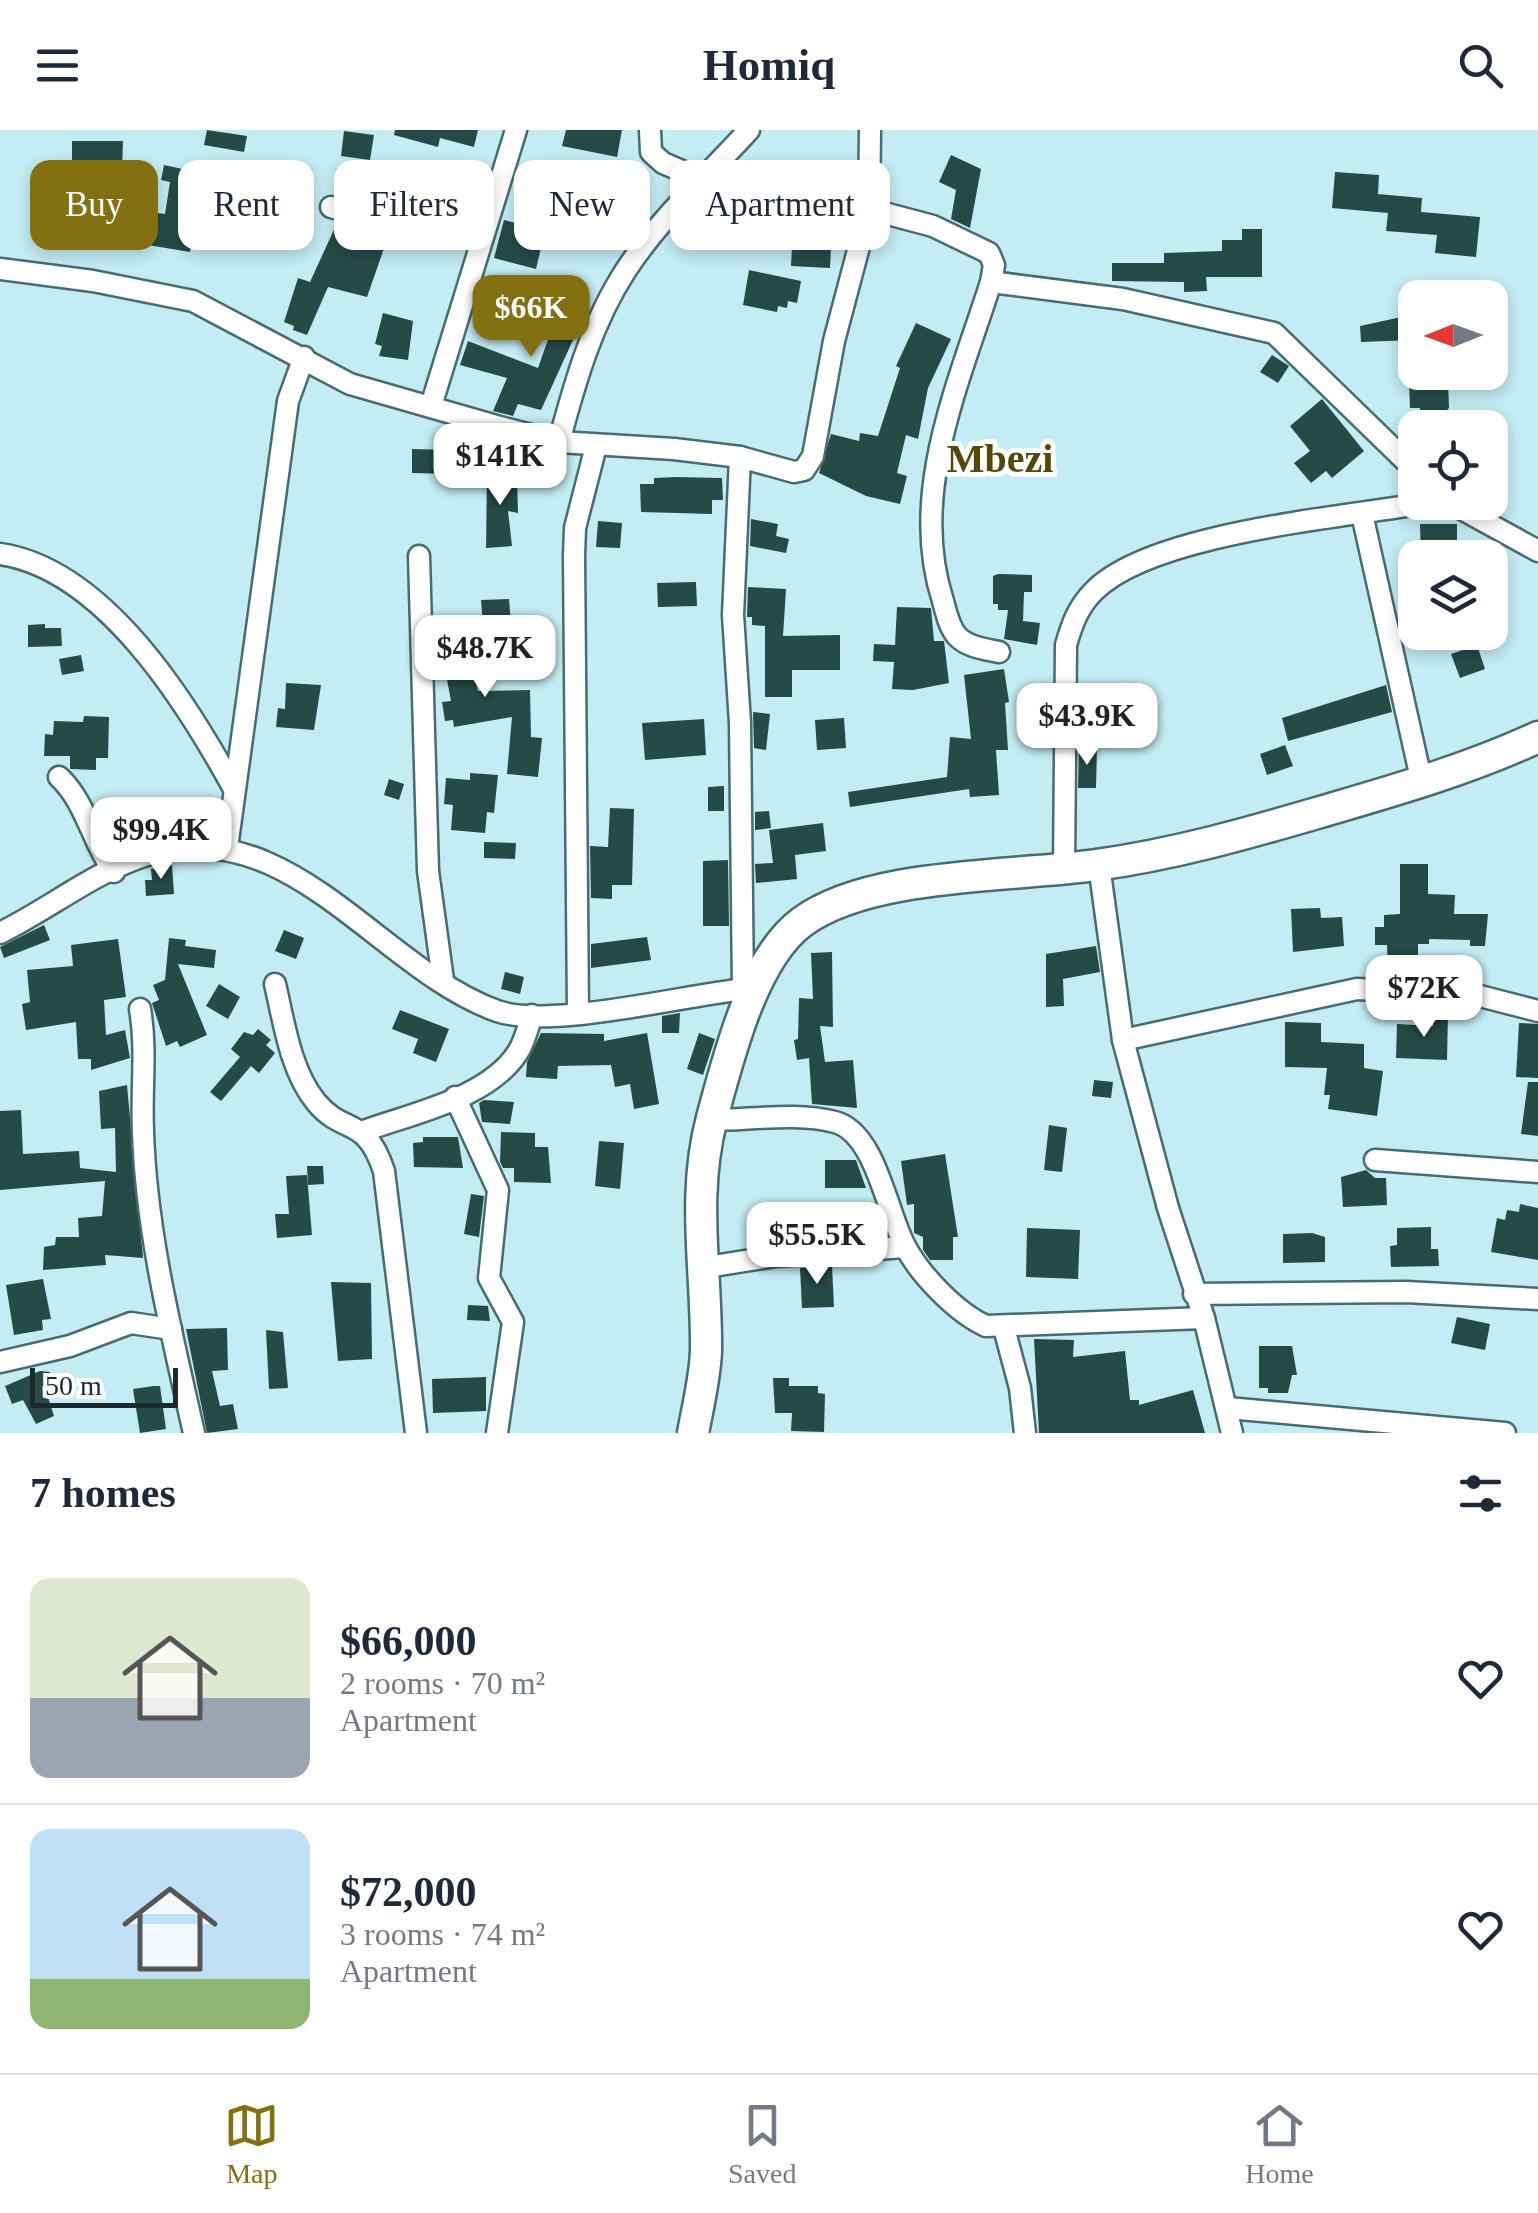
<!DOCTYPE html>
<html lang="en">
<head>
<meta charset="utf-8">
<style>
  :root { --surface:#fff; --page:#f2f2f3; --text:#1f2937; --muted:#747a83; --line:#e0e1e3; --accent:#837111 }
  body { margin:0; font-family:Georgia,serif; background:var(--page); color:var(--text); height:100vh; display:flex; flex-direction:column; font-size:38px; white-space:nowrap }
  * { box-sizing:border-box; margin:0 }
  p { font-size:32px; color:var(--muted) }
  .icon { flex:none; width:55px; height:55px; fill:none; stroke:currentColor; stroke-width:2; stroke-linecap:round; stroke-linejoin:round }
  .map { position:relative; height:1303px; overflow:hidden }
  .drawer { display:flex; flex-direction:column; background:var(--surface); flex:1 }
  .drawer>* { flex:none }
  .guide { position:absolute; left:30px; top:30px; width:1000px; height:90px; display:flex; gap:20px }
  .needle { width:65px; rotate:269deg }
  .fabs { position:absolute; left:1398px; top:150px; display:grid; gap:20px }
  .fabs a { display:grid; place-items:center; width:110px; height:110px; border-radius:20px; background:var(--surface); box-shadow:0 5px 15px #0003; font-size:50px }
  .scale { position:absolute; left:30px; bottom:25px; width:148px; box-sizing:border-box; padding-left:10px; border:5px solid #1a2a2d; border-top:0; font-size:28px; line-height:35px; white-space:nowrap; color:#1a2a2d; -webkit-text-stroke:8px #fff; paint-order:stroke }
  .price { position:absolute; translate:-50% -85px; padding:0 22px; border-radius:20px; background:#fff; color:#222; font-size:32px; line-height:65px; filter:drop-shadow(0 2px 5px #0008) }
  .price::after { content:''; position:absolute; left:50%; top:60px; width:30px; height:22px; margin-left:-15px; background:inherit; clip-path:polygon(0 0,100% 0,50% 100%) }
  .price.on { background:var(--accent); color:#fff }
  ul { padding:0; list-style:none }
  li { display:flex; align-items:center; gap:30px; height:250px; padding:0 30px }
  li+li { border-top:2px solid var(--line) }
  li span { display:grid; place-items:center; flex:none; width:280px; height:200px; border-radius:20px; color:#555 }
  li>.icon { margin-inline-start:auto }
  span .icon { width:120px; height:120px; fill:#fffc; stroke-width:1 }
  li b { font-size:42px }
  h2 { display:flex; justify-content:space-between; align-items:center; height:120px; padding:0 30px; font-size:42px }
  .tag { padding:0 35px; border-radius:20px; background:var(--surface); box-shadow:0 5px 15px #0003; font-size:35px; line-height:90px }
  .tag.on { background:var(--accent); color:#fff }
  header { display:flex; justify-content:space-between; align-items:center; height:130px; padding:0 30px; background:var(--surface); font-size:45px; font-weight:700 }
  .dock { display:flex; justify-content:space-around; align-items:center; height:140px; border-top:2px solid var(--line); background:var(--surface); font-size:28px; color:var(--muted) }
  .dock a { display:grid; justify-items:center; gap:5px }
  .dock .on { color:var(--accent) }
  .map>svg:first-child { display:block }
</style>
</head>
<body>
<header><svg class="icon" aria-label="menu" viewBox="0 0 24 24"><path d="M4 6h16M4 12h16M4 18h16"/></svg>Homiq<svg class="icon" aria-label="search" viewBox="0 0 24 24"><circle cx="10" cy="10" r="6"/><path d="M15 15l6 6"/></svg></header>
<div class="map">
<svg width="1538" height="1303" viewBox="0 0 1538 1303">
  <rect width="100%" height="100%" fill="#c4ecf3"/>
  <g fill="#264b47">
    <polygon points="207,0 247,6 244,22 204,15"/>
    <polygon points="395,0 478,0 474,17 440,8 438,17 394,5"/>
    <polygon points="566,0 622,0 617,27 562,16"/>
    <polygon points="344,1 374,5 370,30 341,26"/>
    <polygon points="72,11 123,11 122,42 72,42"/>
    <polygon points="951,25 981,39 970,98 951,89 956,60 939,52"/>
    <polygon points="164,35 238,51 235,70 200,65 195,97 201,98 198,116 191,115 190,122 142,114 144,103 101,101 96,115 65,106 68,100 53,96 64,59 106,76 165,84 170,52 161,50"/>
    <polygon points="1335,42 1379,45 1378,64 1422,68 1421,82 1480,87 1476,127 1435,123 1437,105 1386,101 1388,83 1332,78"/>
    <polygon points="731,62 776,62 776,78 730,72"/>
    <polygon points="827,64 827,98 842,99 841,118 831,117 830,138 791,136 793,96 812,97 811,65"/>
    <polygon points="504,90 545,101 536,139 494,128"/>
    <polygon points="337,93 388,107 367,167 328,157 307,205 293,200 294,196 284,192 298,148 310,152"/>
    <polygon points="1242,99 1262,99 1262,147 1206,147 1207,161 1184,162 1184,152 1112,151 1112,133 1164,133 1164,123 1222,121 1222,110 1242,110"/>
    <polygon points="749,140 801,151 797,173 788,171 787,178 778,176 777,182 743,175"/>
    <polygon points="561,164 589,175 541,280 518,274 513,286 493,281 507,248 460,235 468,211 538,238 551,201 536,195 542,181 552,185"/>
    <polygon points="383,183 413,191 408,230 379,226 382,216 375,214"/>
    <polygon points="1415,184 1415,210 1361,212 1360,196"/>
    <polygon points="916,193 951,209 928,258 918,309 906,305 897,343 907,346 900,374 866,366 819,343 831,304 859,311 860,303 878,306 900,238 896,236"/>
    <polygon points="1272,225 1289,236 1278,253 1260,242"/>
    <polygon points="1448,251 1449,278 1444,283 1420,284 1420,278 1410,278 1409,252"/>
    <polygon points="1322,269 1364,321 1332,348 1326,341 1311,353 1294,333 1310,321 1290,296"/>
    <polygon points="412,319 454,320 454,344 412,343"/>
    <polygon points="487,342 517,345 518,383 508,381 512,416 486,418"/>
    <polygon points="676,347 722,348 723,370 712,370 712,384 641,382 640,354 654,354 654,348"/>
    <polygon points="751,389 778,394 776,406 789,409 786,423 750,416"/>
    <polygon points="598,391 622,393 620,418 596,417"/>
    <polygon points="1420,394 1457,394 1457,428 1421,428"/>
    <polygon points="998,444 1032,445 1032,462 1024,462 1023,491 1040,493 1037,515 1004,509 1008,480 998,480 998,474 993,474 993,446"/>
    <polygon points="696,452 697,476 658,477 657,453"/>
    <polygon points="748,457 786,459 783,506 840,505 840,540 792,540 792,567 765,567 765,496 752,495 752,487 747,487"/>
    <polygon points="509,469 511,494 483,495 481,470"/>
    <polygon points="897,477 931,478 934,511 944,511 949,553 913,560 892,559 894,532 873,531 874,514 895,515"/>
    <polygon points="459,486 478,561 530,560 531,607 542,608 538,647 507,644 512,587 454,597 453,590 445,591 442,572 451,571 441,518 435,519 435,489"/>
    <polygon points="45,494 45,498 61,498 62,516 28,517 28,495"/>
    <polygon points="1477,515 1485,539 1460,548 1451,524"/>
    <polygon points="81,525 84,541 62,545 59,529"/>
    <polygon points="1004,539 1009,572 1005,573 1008,620 996,620 999,665 970,667 969,659 850,677 848,662 947,647 950,607 971,609 964,545"/>
    <polygon points="286,553 321,555 314,600 276,597 278,578 285,579"/>
    <polygon points="1386,555 1392,582 1288,611 1282,588"/>
    <polygon points="753,582 770,584 766,620 754,618"/>
    <polygon points="84,586 109,587 108,628 96,628 96,640 70,639 70,626 44,626 45,604 53,605 54,591 83,592"/>
    <polygon points="844,588 846,618 817,620 815,590"/>
    <polygon points="704,589 706,625 645,630 642,593"/>
    <polygon points="1285,615 1293,636 1267,645 1260,624"/>
    <polygon points="1079,617 1097,618 1096,658 1078,658"/>
    <polygon points="470,643 498,645 494,683 487,682 485,703 451,700 453,675 444,674 446,648 470,650"/>
    <polygon points="389,649 404,654 399,670 384,665"/>
    <polygon points="724,656 724,681 708,681 708,657"/>
    <polygon points="610,678 634,679 632,755 612,755 612,769 591,768 590,716 608,717"/>
    <polygon points="769,681 771,698 755,700 755,682"/>
    <polygon points="823,693 826,721 795,725 797,749 756,753 755,734 773,733 769,700"/>
    <polygon points="484,712 516,713 515,729 484,728"/>
    <polygon points="728,730 729,796 703,796 703,731"/>
    <polygon points="1400,734 1428,734 1428,764 1455,765 1454,784 1488,784 1485,816 1470,816 1470,810 1429,809 1429,814 1418,814 1418,847 1388,847 1387,815 1375,815 1375,797 1384,797 1384,785 1400,784"/>
    <polygon points="172,735 174,764 146,766 145,750 152,750 151,739"/>
    <polygon points="1320,778 1321,788 1342,787 1344,816 1293,822 1291,779"/>
    <polygon points="44,795 50,810 4,828 0,817"/>
    <polygon points="284,800 304,808 296,829 275,821"/>
    <polygon points="647,807 651,830 591,838 591,814"/>
    <polygon points="169,808 186,810 185,816 216,820 214,838 178,834 207,905 180,917 177,911 166,916 152,873 159,870 153,855 165,850"/>
    <polygon points="118,809 126,867 104,870 106,905 125,900 130,928 91,940 91,929 78,929 76,892 26,900 22,874 30,872 27,840 73,836 71,815"/>
    <polygon points="1096,816 1100,842 1063,849 1064,876 1046,877 1046,824"/>
    <polygon points="832,822 833,897 820,896 825,932 853,930 857,978 812,974 809,928 797,930 794,910 798,909 799,868 813,869 811,823"/>
    <polygon points="505,842 524,847 520,864 501,859"/>
    <polygon points="219,854 240,867 228,889 206,876"/>
    <polygon points="400,880 449,899 436,932 413,923 418,909 392,899"/>
    <polygon points="680,883 679,903 662,903 662,886"/>
    <polygon points="1433,884 1448,884 1447,930 1396,928 1397,894 1433,896"/>
    <polygon points="1285,892 1321,893 1321,912 1364,914 1364,938 1383,941 1377,986 1328,979 1330,965 1324,965 1327,938 1285,937"/>
    <polygon points="1519,893 1538,894 1538,948 1516,947"/>
    <polygon points="258,899 271,910 266,915 275,923 259,943 251,936 221,971 210,962 240,927 231,919 244,902 253,905"/>
    <polygon points="541,903 604,904 604,911 647,903 659,974 634,979 630,954 615,957 611,935 558,936 557,949 526,947 527,932"/>
    <polygon points="699,903 715,909 703,945 687,939"/>
    <polygon points="1094,950 1113,952 1111,968 1092,966"/>
    <polygon points="1528,952 1538,952 1538,1006 1521,1004"/>
    <polygon points="127,955 143,1128 105,1125 106,1135 43,1140 44,1117 55,1115 56,1107 79,1107 78,1088 102,1086 105,1051 0,1060 0,981 21,980 23,1024 79,1021 80,1038 116,1042 115,998 101,999 99,961"/>
    <polygon points="484,970 514,972 510,994 482,992 479,973"/>
    <polygon points="1049,995 1067,998 1062,1042 1044,1040"/>
    <polygon points="501,1002 535,1003 535,1017 548,1017 551,1053 514,1052 514,1038 503,1038 500,1032"/>
    <polygon points="423,1007 458,1007 463,1038 414,1037 413,1013 423,1012"/>
    <polygon points="599,1011 624,1013 620,1059 595,1056"/>
    <polygon points="945,1024 958,1107 953,1107 953,1130 930,1130 923,1120 923,1107 914,1103 914,1074 907,1075 901,1031"/>
    <polygon points="825,1030 856,1030 866,1058 825,1058"/>
    <polygon points="307,1036 323,1036 324,1054 308,1055"/>
    <polygon points="1366,1040 1375,1048 1386,1048 1387,1075 1343,1077 1341,1047"/>
    <polygon points="307,1045 312,1105 277,1108 275,1084 289,1084 286,1046"/>
    <polygon points="471,1064 484,1066 479,1107 464,1104"/>
    <polygon points="1520,1074 1538,1078 1538,1130 1491,1122 1497,1088 1505,1090 1507,1080 1519,1082"/>
    <polygon points="1431,1097 1431,1119 1438,1119 1439,1136 1391,1137 1390,1116 1397,1115 1397,1098"/>
    <polygon points="1027,1098 1080,1100 1078,1149 1026,1147"/>
    <polygon points="1312,1103 1325,1107 1325,1132 1283,1133 1283,1104"/>
    <polygon points="832,1136 834,1177 802,1178 800,1138"/>
    <polygon points="43,1149 51,1189 42,1190 43,1200 14,1205 6,1155"/>
    <polygon points="331,1152 371,1153 372,1229 338,1231"/>
    <polygon points="468,1175 488,1176 490,1191 467,1190"/>
    <polygon points="1457,1187 1490,1194 1485,1220 1451,1213"/>
    <polygon points="227,1198 228,1240 212,1241 220,1276 233,1274 238,1299 207,1303 186,1199"/>
    <polygon points="266,1200 283,1202 288,1258 269,1259"/>
    <polygon points="1034,1209 1074,1210 1073,1227 1125,1221 1130,1270 1139,1270 1139,1275 1193,1260 1205,1303 1039,1303"/>
    <polygon points="1259,1216 1292,1216 1297,1245 1292,1245 1288,1263 1268,1263 1268,1258 1259,1258"/>
    <polygon points="40,1241 50,1242 58,1263 48,1267 54,1286 36,1294 23,1270 12,1274 5,1256"/>
    <polygon points="486,1247 486,1281 433,1283 432,1249"/>
    <polygon points="773,1248 789,1248 789,1256 818,1256 818,1263 825,1264 824,1302 791,1301 792,1283 775,1283"/>
    <polygon points="154,1256 160,1256 166,1299 140,1303 133,1259"/>
  </g>
  <g fill="none" stroke-linecap="round" stroke-linejoin="round">
    <defs>
      <g id="street">
        <polyline points="650,0 651,22 663,33 703,50"/>
        <polyline points="331,77 400,96 482,108"/>
        <path d="M 869,79 L 933,96 L 989,123 L 994,135 L 991,152 C 959,253 908,364 943,471 C 946,482 949,497 957,506 C 967,517 985,519 999,522"/>
        <polyline points="0,139 93,151 193,171 350,254 500,297 559,312 674,319 740,327 794,342 804,340 813,326 834,211 869,79 870,0"/>
        <polyline points="991,152 1123,169 1274,203 1415,340"/>
        <polyline points="431,276 516,0"/>
        <path d="M 559,312 C 575,252 592,192 626,140 C 660,88 708,45 749,0"/>
        <polyline points="740,327 733,485 740,593 743,859"/>
        <polyline points="1449,372 1538,421"/>
        <polyline points="1362,384 1422,653"/>
        <path d="M 0,424 C 104,439 187,573 234,659"/>
        <polyline points="419,426 428,741 443,850"/>
        <path d="M 59,647 C 86,672 92,712 114,742"/>
        <polyline points="227,718 288,271 304,227"/>
        <polyline points="1099,735 1123,910 1168,1078 1204,1188 1232,1303"/>
        <path d="M 1064,739 L 1066,515 C 1072,494 1078,477 1094,461 C 1152,402 1348,387 1432,372"/>
        <path d="M 0,803 C 47,780 92,744 141,727 C 287,676 377,838 497,881 C 552,900 692,863 754,858"/>
        <path d="M 275,854 C 284,892 290,940 316,972 C 344,1006 365,984 384,1041 L 416,1303"/>
        <path d="M 140,879 C 147,920 141,959 143,1001 C 146,1102 172,1205 194,1303"/>
        <polyline points="578,882 574,426 575,398 596,316"/>
        <polyline points="1123,910 1357,859 1476,865 1538,881"/>
        <polyline points="455,967 498,1060 489,1148 513,1192 497,1303"/>
        <path d="M 712,990 C 750,990 798,982 835,992 C 876,1003 887,1083 905,1116 C 920,1145 957,1183 986,1196 L 1204,1188"/>
        <path d="M 364,1001 C 413,983 489,968 518,922 C 525,911 528,897 532,885"/>
        <polyline points="1375,1030 1538,1042"/>
        <polyline points="701,1138 776,1126 905,1117"/>
        <polyline points="1194,1164 1406,1162 1538,1169"/>
        <polyline points="1004,1198 1020,1258 1025,1303"/>
        <polyline points="0,1232 70,1216 131,1193 171,1199"/>
        <polyline points="1228,1278 1505,1303"/>
      </g>
      <path id="secondary" d="M 693,1303 C 698,1276 705,1248 706,1221 C 707,1142 691,1066 712,988 C 728,929 752,829 802,792 C 870,742 1013,747 1096,735 C 1171,725 1245,704 1317,683 C 1392,661 1467,640 1538,607"/>
    </defs>
    <use href="#street" stroke="#476c72" stroke-width="25"/>
    <use href="#secondary" stroke="#476c72" stroke-width="35"/>
    <use href="#street" stroke="#fff" stroke-width="20"/>
    <use href="#secondary" stroke="#fff" stroke-width="30"/>
  </g>
  <g text-anchor="middle" dominant-baseline="central" stroke-width="10" stroke-linejoin="round" paint-order="stroke">
    <g font-size="40" font-weight="bold" fill="#554806" stroke="#fff">
      <text x="1000" y="328">Mbezi</text>
    </g>
  </g>
</svg>
<div class="fabs">
<a><svg class="needle" viewBox="-14 -14 28 28"><path d="M0-13l5 13h-10z" fill="#e53935"/><path d="M0 13l5-13h-10z" fill="#747a83"/></svg></a>
<a><svg class="icon" aria-label="locate" viewBox="0 0 24 24"><circle cx="12" cy="12" r="6"/><path d="M12 2v4M12 18v4M2 12h4M18 12h4"/></svg></a>
<a><svg class="icon" aria-label="layers" viewBox="0 0 24 24"><path d="M12 4l9 5-9 5-9-5zM3 14l9 5 9-5"/></svg></a>
</div>
<div class="scale">50 m</div>
<b class="price on" style="left:531px;top:230px">$66K</b>
<b class="price" style="left:500px;top:378px">$141K</b>
<b class="price" style="left:485px;top:570px">$48.7K</b>
<b class="price" style="left:1087px;top:638px">$43.9K</b>
<b class="price" style="left:161px;top:752px">$99.4K</b>
<b class="price" style="left:1424px;top:910px">$72K</b>
<b class="price" style="left:817px;top:1157px">$55.5K</b>
<div class="guide">
<a class="tag on">Buy</a>
<a class="tag">Rent</a>
<a class="tag">Filters</a>
<a class="tag">New</a>
<a class="tag">Apartment</a>
</div>
</div>
<section class="drawer">
<h2>7 homes<svg class="icon" aria-label="filters" viewBox="0 0 24 24"><path d="M4 7h16M4 17h16"/><circle cx="9" cy="7" r="2"/><circle cx="15" cy="17" r="2"/></svg></h2>
<ul>
<li><span style="background:linear-gradient(#dfe7d0 60%,#9aa5b1 0)"><svg class="icon" aria-label="home" viewBox="0 0 24 24"><path d="M3 11l9-7 9 7M6 9v11h12V9"/></svg></span><div><b>$66,000</b><p>2 rooms · 70 m²</p><p>Apartment</p></div><svg class="icon" aria-label="heart" viewBox="0 0 24 24"><path d="M12 20l-8-8c-3-5 5-10 8-4 3-6 11-1 8 4z"/></svg></li>
<li><span style="background:linear-gradient(#bfe0f5 75%,#8fb573 0)"><svg class="icon" aria-label="home" viewBox="0 0 24 24"><path d="M3 11l9-7 9 7M6 9v11h12V9"/></svg></span><div><b>$72,000</b><p>3 rooms · 74 m²</p><p>Apartment</p></div><svg class="icon" aria-label="heart" viewBox="0 0 24 24"><path d="M12 20l-8-8c-3-5 5-10 8-4 3-6 11-1 8 4z"/></svg></li>
</ul>
</section>
<nav class="dock">
<a class="on"><svg class="icon" aria-label="map" viewBox="0 0 24 24"><path d="M3 6l6-2 6 2 6-2v14l-6 2-6-2-6 2zM9 4v14M15 6v14"/></svg>Map</a>
<a><svg class="icon" aria-label="saved" viewBox="0 0 24 24"><path d="M7 4h10v16l-5-4-5 4z"/></svg>Saved</a>
<a><svg class="icon" aria-label="home" viewBox="0 0 24 24"><path d="M3 11l9-7 9 7M6 9v11h12V9"/></svg>Home</a>
</nav>
</body>
</html>
